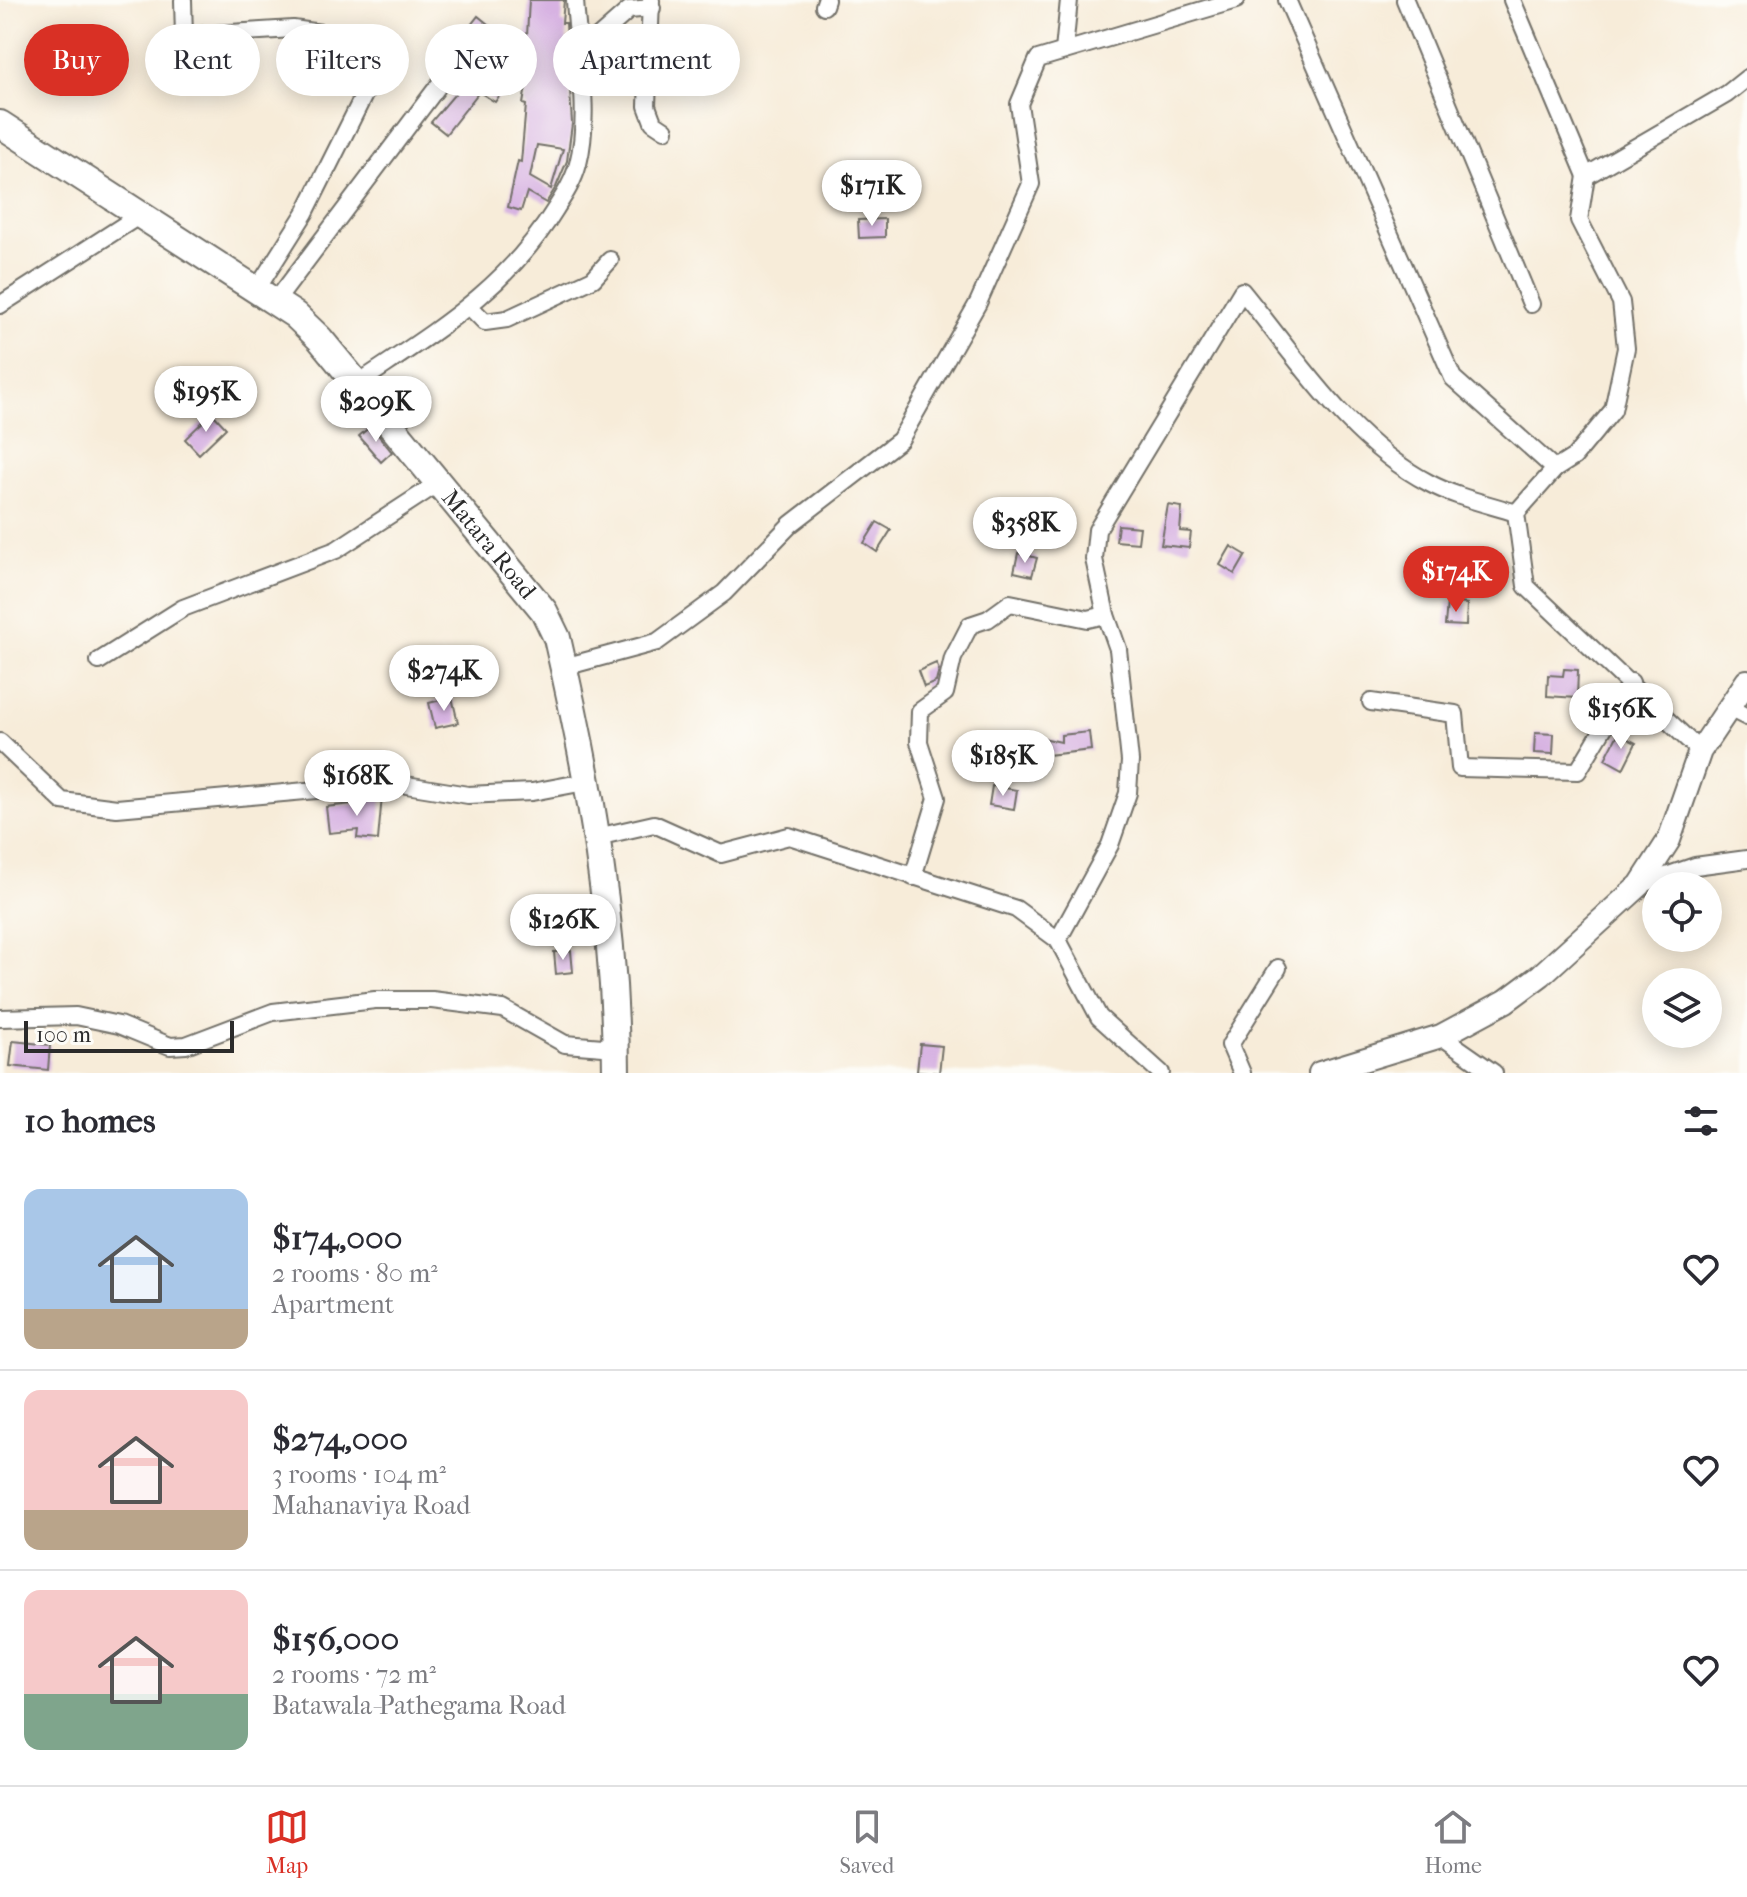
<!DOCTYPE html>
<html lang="en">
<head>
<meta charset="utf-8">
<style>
  :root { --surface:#fff; --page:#f2f2f3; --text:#2b2b33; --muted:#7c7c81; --line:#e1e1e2; --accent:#d93025 }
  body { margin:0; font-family:"IM FELL French Canon",serif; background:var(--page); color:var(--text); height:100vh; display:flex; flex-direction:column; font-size:30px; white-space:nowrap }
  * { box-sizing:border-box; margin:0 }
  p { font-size:26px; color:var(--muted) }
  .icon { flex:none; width:44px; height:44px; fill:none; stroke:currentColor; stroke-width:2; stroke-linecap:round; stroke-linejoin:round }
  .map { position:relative; height:1073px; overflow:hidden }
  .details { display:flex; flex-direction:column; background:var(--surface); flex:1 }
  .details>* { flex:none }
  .guide { position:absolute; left:24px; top:24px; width:800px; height:72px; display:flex; gap:16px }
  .tools { position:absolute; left:1642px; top:872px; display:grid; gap:16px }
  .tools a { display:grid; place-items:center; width:80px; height:80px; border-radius:50%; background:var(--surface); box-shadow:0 4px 20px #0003; font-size:40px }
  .scale { position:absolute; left:24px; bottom:20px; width:210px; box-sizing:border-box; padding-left:8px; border:4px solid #2b2b2b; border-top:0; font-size:22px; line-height:28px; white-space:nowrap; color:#2b2b2b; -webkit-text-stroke:6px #fdfcf7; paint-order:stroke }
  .price { position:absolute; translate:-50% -68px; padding:0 18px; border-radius:28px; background:#fff; color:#222; font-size:26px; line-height:52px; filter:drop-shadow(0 2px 4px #0008) }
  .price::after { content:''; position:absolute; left:50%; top:48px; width:24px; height:18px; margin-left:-12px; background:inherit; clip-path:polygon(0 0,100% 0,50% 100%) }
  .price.active { background:var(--accent); color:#fff }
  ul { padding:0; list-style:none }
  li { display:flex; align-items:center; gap:24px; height:200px; padding:0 24px }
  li+li { border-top:2px solid var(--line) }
  li span { display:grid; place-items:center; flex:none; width:224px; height:160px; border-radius:16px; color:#555 }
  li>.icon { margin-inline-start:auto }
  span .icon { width:96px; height:96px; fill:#fffc; stroke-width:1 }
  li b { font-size:34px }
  h2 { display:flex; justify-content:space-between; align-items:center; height:96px; padding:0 24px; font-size:34px }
  .tag { padding:0 28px; border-radius:36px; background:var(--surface); box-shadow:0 4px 20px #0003; font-size:28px; line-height:72px }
  .tag.active { background:var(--accent); color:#fff }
  .tab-bar { display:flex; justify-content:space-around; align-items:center; height:112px; border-top:2px solid var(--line); background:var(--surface); font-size:22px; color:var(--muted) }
  .tab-bar a { display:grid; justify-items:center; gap:4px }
  .tab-bar .active { color:var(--accent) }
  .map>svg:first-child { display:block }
</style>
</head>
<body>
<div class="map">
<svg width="1747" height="1073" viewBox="0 0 1747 1073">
  <rect width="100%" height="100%" fill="#fdfcf7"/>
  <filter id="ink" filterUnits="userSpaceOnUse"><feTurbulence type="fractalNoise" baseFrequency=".0125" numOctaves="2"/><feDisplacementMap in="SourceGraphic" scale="16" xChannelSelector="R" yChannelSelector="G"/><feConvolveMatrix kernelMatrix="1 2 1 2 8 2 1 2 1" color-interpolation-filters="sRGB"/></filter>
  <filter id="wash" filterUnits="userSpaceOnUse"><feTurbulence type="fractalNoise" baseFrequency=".006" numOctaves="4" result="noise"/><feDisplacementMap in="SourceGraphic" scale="32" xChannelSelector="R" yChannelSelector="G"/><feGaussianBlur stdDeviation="1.8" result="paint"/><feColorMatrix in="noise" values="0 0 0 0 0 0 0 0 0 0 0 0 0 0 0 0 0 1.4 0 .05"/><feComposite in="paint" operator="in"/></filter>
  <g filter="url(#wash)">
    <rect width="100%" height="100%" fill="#f7ecd9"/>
    <g id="blocks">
      <g fill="#d7b2e2" fill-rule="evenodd">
        <path d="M 529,0 L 564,0 L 562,23 L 566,23 L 572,124 L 567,161 L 556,187 L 546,203 L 527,192 L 521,211 L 508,207 L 518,161 L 521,162 L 526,105 L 523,104 L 533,45 L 526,55 L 471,41 L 463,35 L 478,16 L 493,28 L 527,36 ZM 537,145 L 563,149 L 551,189 L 530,177 Z"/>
        <polygon points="298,48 301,71 283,72 281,49"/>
        <polygon points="209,56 210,85 185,86 184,58"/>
        <polygon points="481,63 496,74 500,67 513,76 495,102 479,92 446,134 431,122"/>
        <polygon points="885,219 885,237 859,238 858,220"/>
        <polygon points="212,413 226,428 199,454 185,439"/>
        <polygon points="371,426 392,452 381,462 359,436"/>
        <polygon points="1168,505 1182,507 1180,531 1191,532 1189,548 1161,545"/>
        <polygon points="877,522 891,530 877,552 864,543"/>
        <polygon points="1118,525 1140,527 1138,543 1116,541"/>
        <polygon points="1231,546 1246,555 1235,574 1220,565"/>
        <polygon points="1018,553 1037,558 1032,576 1014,572"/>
        <polygon points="1447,602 1467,604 1466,626 1445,625"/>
        <polygon points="936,663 939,670 936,682 924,687 918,671"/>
        <polygon points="1564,669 1578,670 1577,698 1547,696 1548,675 1563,676"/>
        <polygon points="452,697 458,723 435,728 429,703"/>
        <polygon points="1089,732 1091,750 1048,755 1047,762 1025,757 1029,735 1061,742 1061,735"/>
        <polygon points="1535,733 1554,734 1553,754 1534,753"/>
        <polygon points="1618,734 1636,743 1623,769 1605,759"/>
        <polygon points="992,786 1017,790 1014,809 989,805"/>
        <polygon points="382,796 378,840 357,838 358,830 329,833 326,807 360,803 361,797"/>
        <polygon points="571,951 573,972 556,974 554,952"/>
        <polygon points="13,1041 50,1045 48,1070 10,1066"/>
        <polygon points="920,1044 942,1046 939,1073 917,1071"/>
      </g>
    </g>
  </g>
  <g filter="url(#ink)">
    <use href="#blocks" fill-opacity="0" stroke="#726f68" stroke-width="2"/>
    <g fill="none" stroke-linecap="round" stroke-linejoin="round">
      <defs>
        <g id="minor">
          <polyline points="183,0 184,36 293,29 390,43 305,213 257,289"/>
          <polyline points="651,0 647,106 653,122 665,130"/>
          <polyline points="1287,0 1453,378 1555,469"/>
          <polyline points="1405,0 1531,304"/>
          <polyline points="1512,0 1586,176"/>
          <polyline points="824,6 826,0"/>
          <polyline points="1064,51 1069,0"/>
          <polyline points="578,55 629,10 652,8"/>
          <polyline points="276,301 445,77"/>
          <polyline points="0,305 140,215"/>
          <polyline points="471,308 485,322 507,319 593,279 610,260"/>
          <path d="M 357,384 C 435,331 506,290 556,208 C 565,194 574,180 578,164 C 591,114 578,52 575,0"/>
          <polyline points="99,661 183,608 336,550 437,484"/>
          <polyline points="564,667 657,642 724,593 791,524 900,440 978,303 1031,184 1019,104 1038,59 1236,0"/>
          <polyline points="1371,702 1455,714 1460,768 1578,771 1631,682"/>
          <polyline points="1727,707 1747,717"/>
          <polyline points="0,742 62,801 117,808 394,783 468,795 532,792 585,782"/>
          <polyline points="1700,751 1526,586 1516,513 1555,469 1574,457 1613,410 1626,348 1621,302 1579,220 1586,176 1727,94 1747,78"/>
          <polyline points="597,837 654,824 721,854 789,836 1016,909 1058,940 1099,1017 1161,1073"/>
          <polyline points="913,877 937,798 919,742 920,711 945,693 953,658 970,625 988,619 1010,603 1088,619 1106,615"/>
          <polyline points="1640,885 1695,866 1747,859"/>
          <path d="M 1058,940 L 1110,845 L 1128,793 L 1130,761 L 1118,649 L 1106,615 L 1094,559 L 1097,530 L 1242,291 C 1297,358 1350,442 1429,483 C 1455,497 1488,504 1516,513"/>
          <polyline points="0,1018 76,1016 119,1025 170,1046 186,1045 273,1012 375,1000 432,1000 503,1009 565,1044 616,1048"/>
          <polyline points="1441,1036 1494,1073"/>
          <polyline points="1242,1073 1230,1045 1278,968"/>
        </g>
        <polyline id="secondary" points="1320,1073 1441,1036 1506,1001 1541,975 1640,885 1669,840 1700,751 1747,681"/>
        <g id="trunk">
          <path id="s1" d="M 0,124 L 295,315 L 320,339 L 544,611 L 557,638 C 590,781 616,926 616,1073"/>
        </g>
      </defs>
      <use href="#minor" stroke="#726f68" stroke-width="20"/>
      <use href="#secondary" stroke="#726f68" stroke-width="26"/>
      <use href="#trunk" stroke="#726f68" stroke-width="30"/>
      <use href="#minor" stroke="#fff" stroke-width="16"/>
      <use href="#secondary" stroke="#fff" stroke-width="22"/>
      <use href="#trunk" stroke="#fff" stroke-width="26"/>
    </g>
  </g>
  <g text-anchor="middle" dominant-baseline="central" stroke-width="8" stroke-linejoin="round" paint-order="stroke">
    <g font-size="24" fill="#2b2b2b" stroke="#fdfcf7">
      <text stroke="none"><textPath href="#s1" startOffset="652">Matara Road</textPath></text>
    </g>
  </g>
</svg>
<div class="tools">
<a><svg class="icon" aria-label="locate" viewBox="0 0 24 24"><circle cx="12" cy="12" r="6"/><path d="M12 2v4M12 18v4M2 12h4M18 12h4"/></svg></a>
<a><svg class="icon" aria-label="layers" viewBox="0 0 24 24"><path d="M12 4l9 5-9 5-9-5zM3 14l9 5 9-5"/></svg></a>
</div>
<div class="scale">100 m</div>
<b class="price" style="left:872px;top:228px">$171K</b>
<b class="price" style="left:206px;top:434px">$195K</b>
<b class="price" style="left:376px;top:444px">$209K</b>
<b class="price" style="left:1025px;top:565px">$358K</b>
<b class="price active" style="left:1456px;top:614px">$174K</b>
<b class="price" style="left:444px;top:713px">$274K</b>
<b class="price" style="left:1621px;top:751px">$156K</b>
<b class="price" style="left:1003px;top:798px">$185K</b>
<b class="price" style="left:357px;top:818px">$168K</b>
<b class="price" style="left:563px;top:962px">$126K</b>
<div class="guide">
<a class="tag active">Buy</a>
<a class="tag">Rent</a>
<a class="tag">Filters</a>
<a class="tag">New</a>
<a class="tag">Apartment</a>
</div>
</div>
<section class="details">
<h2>10 homes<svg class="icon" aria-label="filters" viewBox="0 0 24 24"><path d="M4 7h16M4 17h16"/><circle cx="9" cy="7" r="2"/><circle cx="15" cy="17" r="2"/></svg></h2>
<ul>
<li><span style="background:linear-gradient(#a9c7e8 75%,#b9a48a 0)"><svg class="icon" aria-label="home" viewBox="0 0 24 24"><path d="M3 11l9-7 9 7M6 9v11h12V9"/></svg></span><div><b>$174,000</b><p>2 rooms · 80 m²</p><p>Apartment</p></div><svg class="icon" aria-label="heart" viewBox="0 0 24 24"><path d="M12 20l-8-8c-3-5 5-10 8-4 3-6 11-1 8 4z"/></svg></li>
<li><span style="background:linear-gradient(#f6c9c9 75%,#b9a48a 0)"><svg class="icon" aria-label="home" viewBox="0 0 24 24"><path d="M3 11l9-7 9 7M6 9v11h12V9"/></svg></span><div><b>$274,000</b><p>3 rooms · 104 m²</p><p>Mahanaviya Road</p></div><svg class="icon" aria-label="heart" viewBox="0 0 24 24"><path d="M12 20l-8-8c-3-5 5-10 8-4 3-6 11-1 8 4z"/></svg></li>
<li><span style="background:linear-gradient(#f6c9c9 65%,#7fa58c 0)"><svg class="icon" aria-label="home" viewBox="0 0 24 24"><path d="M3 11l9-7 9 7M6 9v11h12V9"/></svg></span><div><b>$156,000</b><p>2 rooms · 72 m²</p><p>Batawala-Pathegama Road</p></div><svg class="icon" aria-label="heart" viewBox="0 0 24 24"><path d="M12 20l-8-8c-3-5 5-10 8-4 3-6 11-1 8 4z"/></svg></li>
</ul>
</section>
<nav class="tab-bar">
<a class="active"><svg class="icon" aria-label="map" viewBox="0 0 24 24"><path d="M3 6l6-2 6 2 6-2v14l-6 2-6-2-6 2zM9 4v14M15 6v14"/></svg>Map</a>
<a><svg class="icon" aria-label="saved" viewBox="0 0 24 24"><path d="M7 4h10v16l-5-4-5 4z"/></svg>Saved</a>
<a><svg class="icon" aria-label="home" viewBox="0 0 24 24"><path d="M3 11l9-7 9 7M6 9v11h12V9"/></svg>Home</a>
</nav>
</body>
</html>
